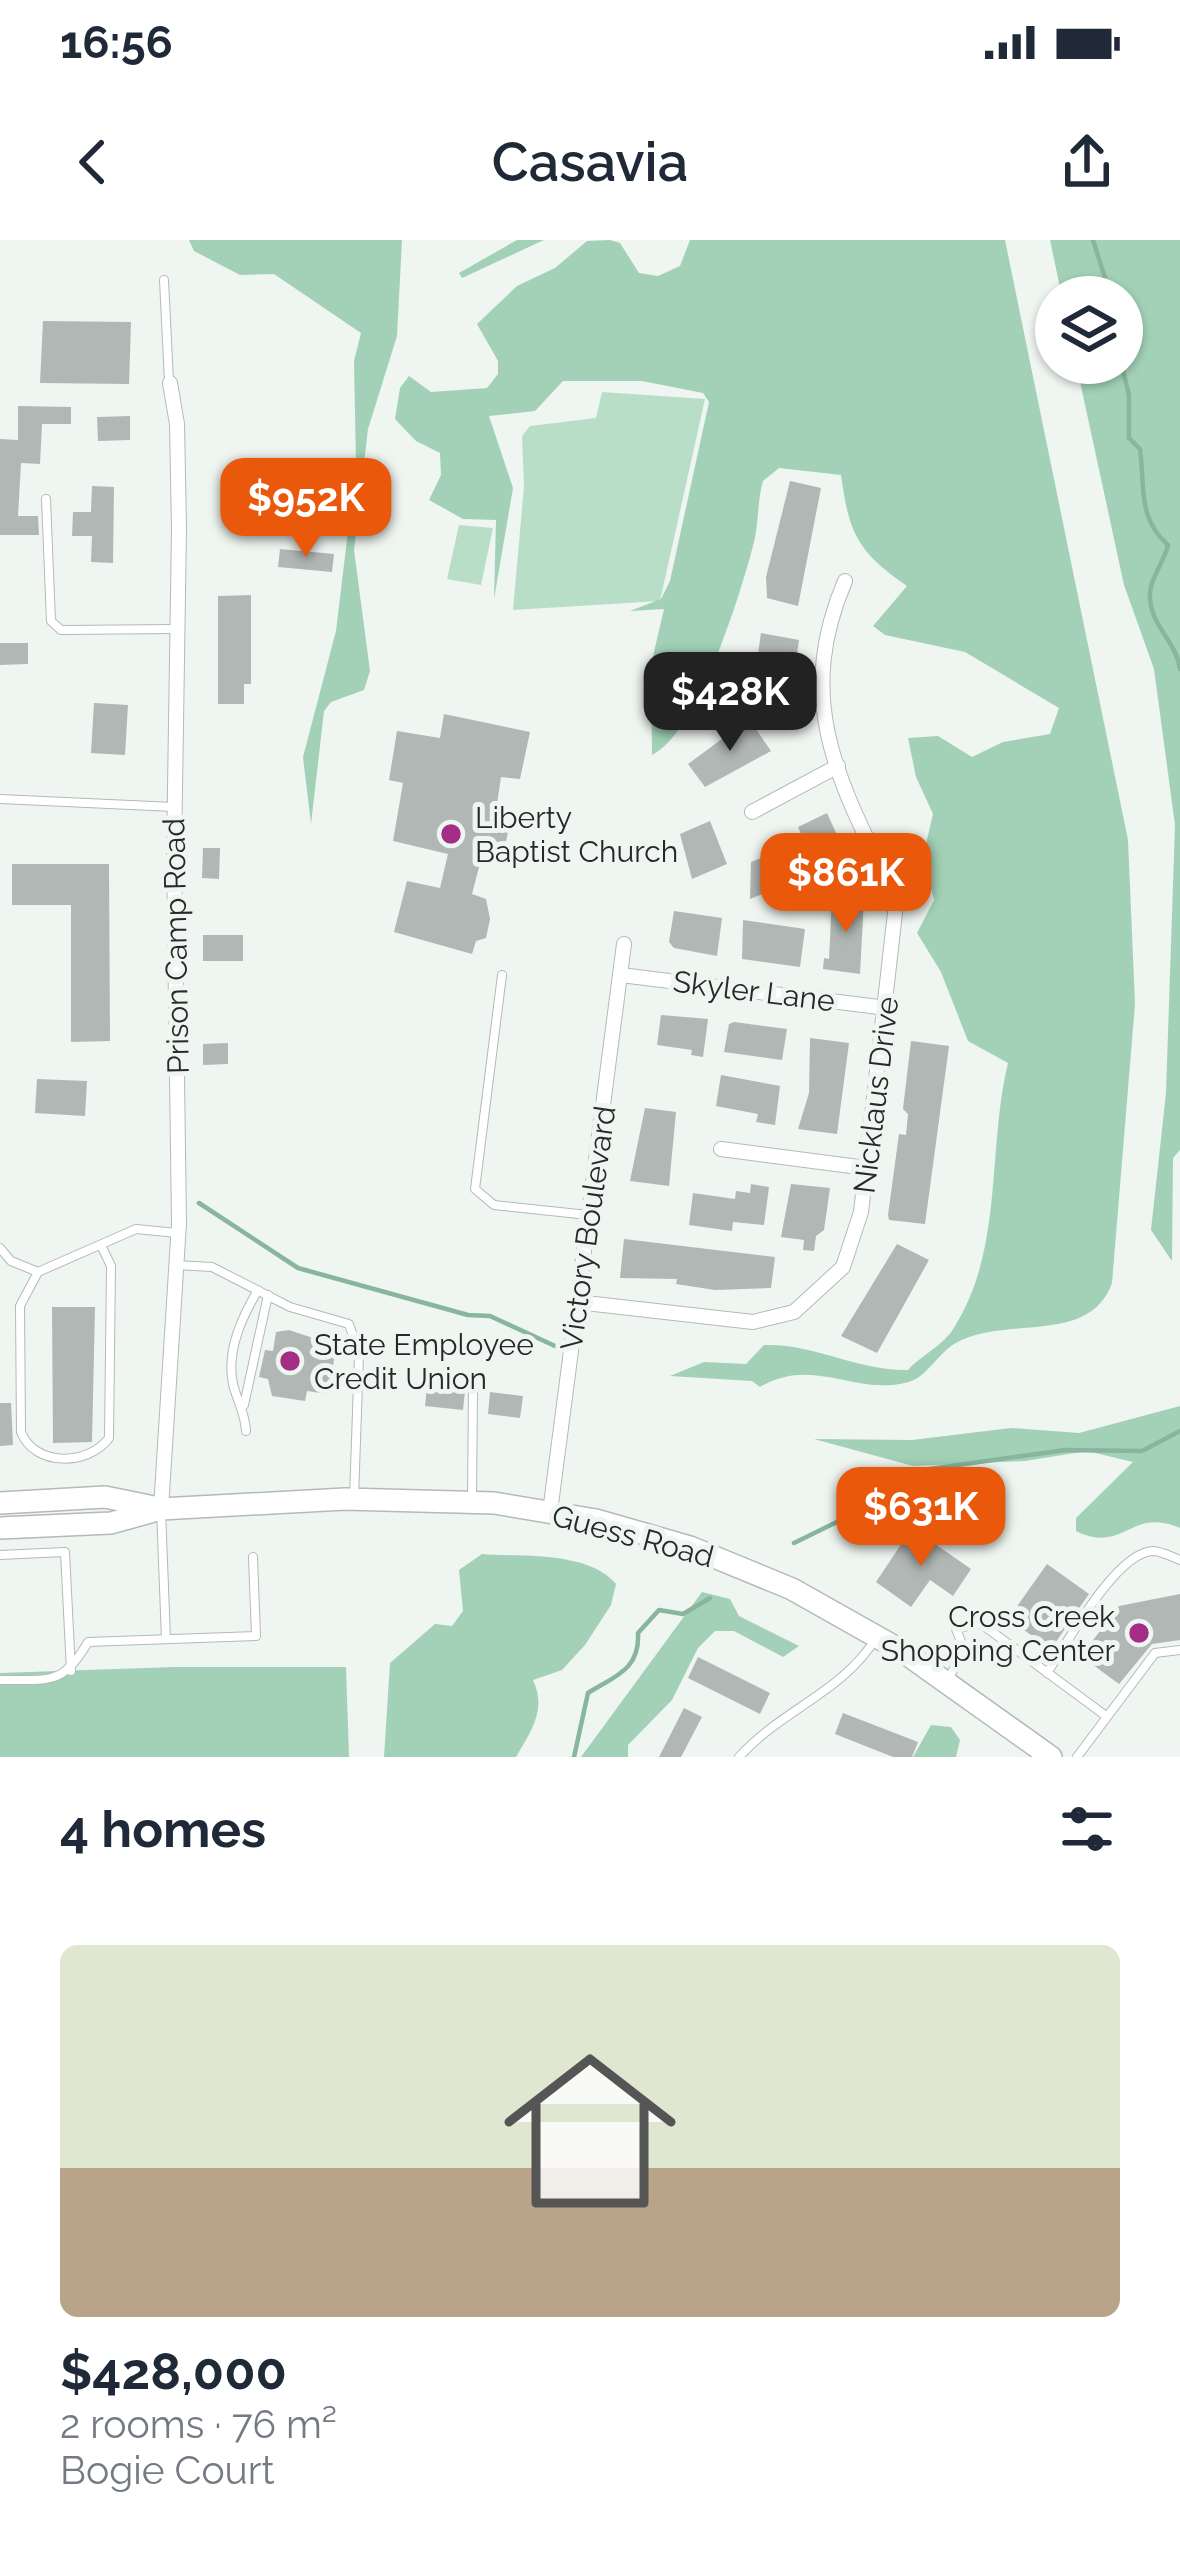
<!DOCTYPE html>
<html lang="en">
<head>
<meta charset="utf-8">
<style>
  :root { --surface:#fff; --page:#f2f2f3; --text:#1f2937; --muted:#747a83; --accent:#ea580c }
  body { margin:0; font-family:Raleway,sans-serif; background:var(--page); color:var(--text); height:100vh; display:flex; flex-direction:column; font-size:45px; white-space:nowrap }
  * { box-sizing:border-box; margin:0 }
  p { font-size:39px; color:var(--muted) }
  .icon { flex:none; width:66px; height:66px; fill:none; stroke:currentColor; stroke-width:2; stroke-linecap:round; stroke-linejoin:round }
  .map { position:relative; height:1517px; overflow:hidden }
  .drawer { display:flex; flex-direction:column; background:var(--surface); flex:1 }
  .drawer>* { flex:none }
  .controls { position:absolute; left:1035px; top:36px; display:grid; gap:24px }
  .controls a { display:grid; place-items:center; width:108px; height:108px; border-radius:50%; background:var(--surface); box-shadow:0 3px 9px #0004; font-size:60px }
  .price { position:absolute; translate:-50% -102px; padding:0 27px; border-radius:24px; background:var(--accent); color:#fff; font-size:39px; line-height:78px; filter:drop-shadow(0 3px 6px #0008) }
  .price::after { content:''; position:absolute; left:50%; top:72px; width:36px; height:27px; margin-left:-18px; background:inherit; clip-path:polygon(0 0,100% 0,50% 100%) }
  .price.selected { background:#222; color:#fff }
  ul { padding:0; list-style:none }
  li { display:grid; align-content:center; gap:24px; height:636px; padding:0 60px }
  li span { display:grid; place-items:center; height:372px; border-radius:18px; color:#555 }
  li>.icon { margin-inline-start:auto }
  span .icon { width:216px; height:216px; fill:#fffc; stroke-width:1 }
  li b { font-size:51px }
  h2 { display:flex; justify-content:space-between; align-items:center; height:144px; padding:0 60px; font-size:51px }
  .status { display:flex; justify-content:space-between; align-items:center; height:84px; padding:0 60px; background:var(--surface); direction:ltr }
  .status svg { height:33px; fill:currentColor }
  header { display:flex; justify-content:space-between; align-items:center; height:156px; padding:0 60px; background:var(--surface); font-size:54px; font-weight:600 }
  .map>svg:first-child { display:block }
</style>
</head>
<body>
<div class="status"><b>16:56</b><svg viewBox="0 0 49 12"><path d="M0 12V9h3v3zM5 12V6h3v6zM10 12V3h3v9zM15 12V0h3v12zM26 1h20v11H26zM47 4h2v5h-2z"/></svg></div>
<header><svg class="icon" aria-label="back" viewBox="0 0 24 24"><path d="M15 5l-7 7 7 7"/></svg>Casavia<svg class="icon" aria-label="share" viewBox="0 0 24 24"><path d="M12 15V3M7 8l5-5 5 5M5 13v7h14v-7"/></svg></header>
<div class="map">
<svg width="1180" height="1517" viewBox="0 0 1180 1517">
  <rect width="100%" height="100%" fill="#eff5f1"/>
  <g fill="#b8dec8">
    <polygon points="602,152 705,159 660,361 513,370 524,246 522,196 530,186 596,178"/>
    <polygon points="459,285 493,288 481,345 447,339"/>
  </g>
  <g fill="#a2d1b7">
    <polygon points="189,0 402,0 397,96 368,189 354,310 370,431 364,450 331,462 324,471 311,584 303,517 336,391 356,225 354,121 361,93 274,34 240,35 194,11"/>
    <polygon points="517,0 544,0 462,38 459,33"/>
    <path d="M 610,0 L 620,3 L 639,33 L 658,36 L 680,26 L 690,0 L 1005,0 L 1128,600 L 1135,764 L 1112,1043 C 1090,1106 1004,1075 956,1103 C 937,1113 927,1139 905,1143 C 853,1155 813,1116 760,1147 L 752,1141 L 670,1136 L 704,1122 L 746,1124 L 764,1105 C 813,1103 858,1131 908,1130 C 922,1114 944,1106 955,1086 C 1004,1007 987,909 1008,823 L 968,801 L 941,732 L 917,693 L 934,660 L 923,617 L 933,574 L 916,537 L 908,498 L 938,496 L 972,517 L 1003,502 L 1050,494 L 1059,468 L 965,412 L 885,395 L 873,386 L 907,346 C 856,311 849,292 841,235 L 779,228 L 763,241 C 757,262 759,285 753,306 C 740,355 698,493 652,515 L 651,425 L 664,369 L 630,371 L 661,359 L 670,341 L 709,162 L 703,153 L 642,141 L 563,141 L 535,171 L 489,176 L 513,248 L 494,359 L 496,280 L 463,279 L 429,260 L 441,235 L 440,213 L 416,201 L 395,179 L 400,148 L 409,136 L 431,152 L 487,148 L 498,134 L 498,121 L 477,84 L 517,46 L 555,28 L 587,1 Z"/>
    <polygon points="1050,0 1180,0 1180,910 1173,918 1172,1021 1151,990 1166,853 1175,585 1154,429 1124,345 1076,123 1122,123 1122,57 1062,57"/>
    <path d="M 1180,1166 L 1180,1288 C 1130,1266 1124,1315 1076,1291 L 1076,1278 L 1133,1222 L 1087,1211 L 1025,1221 L 913,1226 L 814,1199 L 912,1200 L 1011,1188 L 1079,1193 Z"/>
    <path d="M 482,1314 C 523,1317 588,1311 616,1344 L 611,1365 L 585,1405 L 562,1430 L 533,1440 C 547,1470 531,1491 516,1517 L 384,1517 L 390,1423 L 435,1384 L 452,1386 L 463,1371 L 459,1330 Z"/>
    <polygon points="702,1352 730,1359 739,1376 799,1406 783,1417 734,1391 715,1391 698,1408 672,1460 628,1505 628,1517 581,1517"/>
    <polygon points="174,1427 346,1427 349,1517 0,1517 0,1433"/>
    <polygon points="931,1485 951,1487 960,1500 956,1517 913,1517"/>
  </g>
  <g fill="none" stroke-linecap="round" stroke-linejoin="round">
    <g stroke="#87b69c" stroke-width="4.5">
      <polyline points="1093,0 1111,57"/>
      <path d="M 1121,123 L 1129,155 L 1129,198 L 1140,209 C 1145,245 1137,278 1168,305 C 1164,323 1148,340 1150,359 C 1152,387 1177,403 1180,429"/>
      <polyline points="199,963 298,1028 468,1075 490,1076 555,1106"/>
      <polyline points="794,1303 845,1278 901,1233 1065,1210 1142,1211 1180,1191"/>
      <path d="M 574,1517 L 588,1453 C 615,1436 640,1430 638,1393 L 659,1370 L 683,1374 L 710,1358"/>
    </g>
  </g>
  <g fill="#b1b7b4">
    <polygon points="43,81 131,82 129,144 40,143"/>
    <polygon points="18,166 71,167 71,184 42,184 40,224 21,223 18,276 38,276 39,295 0,295 0,199 18,200"/>
    <polygon points="130,176 130,200 98,201 97,177"/>
    <polygon points="790,241 821,248 798,366 767,358 766,337"/>
    <polygon points="92,246 114,247 113,323 91,322 92,296 72,296 73,272 91,272"/>
    <polygon points="280,309 334,314 332,332 278,327"/>
    <polygon points="251,355 251,444 244,444 244,464 218,464 218,356"/>
    <polygon points="761,393 799,400 788,476 750,470"/>
    <polygon points="0,403 28,403 28,424 0,425"/>
    <polygon points="94,463 128,465 125,515 91,513"/>
    <polygon points="444,474 530,492 520,539 501,537 494,584 509,587 503,616 483,612 472,654 486,659 490,679 486,698 476,701 472,714 394,692 407,641 440,648 448,614 393,601 403,543 389,540 397,491 440,498"/>
    <polygon points="749,479 771,511 705,547 688,524"/>
    <polygon points="827,573 851,626 821,640 798,587"/>
    <polygon points="710,581 727,624 692,639 680,594"/>
    <polygon points="203,608 220,608 219,639 202,638"/>
    <polygon points="781,610 793,642 750,659 751,622"/>
    <polygon points="12,624 109,624 110,801 71,802 71,665 12,665"/>
    <polygon points="832,656 864,659 860,734 823,729 824,718 829,719"/>
    <polygon points="674,671 722,678 717,716 674,708 669,702"/>
    <polygon points="743,680 805,689 800,727 742,719"/>
    <rect x="203" y="695" width="40" height="26"/>
    <polygon points="661,775 708,779 703,817 691,815 692,810 657,805"/>
    <polygon points="734,782 787,789 782,820 724,812 729,784"/>
    <polygon points="810,798 849,803 837,894 798,889 809,853"/>
    <polygon points="911,801 949,806 925,984 889,980 888,975 899,894 906,895 908,874 903,869"/>
    <polygon points="228,803 228,824 203,825 203,804"/>
    <polygon points="721,835 780,846 775,885 756,882 758,874 716,866"/>
    <polygon points="37,839 87,841 85,876 35,873"/>
    <polygon points="645,868 676,872 669,946 630,941"/>
    <polygon points="751,944 769,947 764,985 733,982 732,991 689,985 693,953 735,959 736,951 750,953"/>
    <polygon points="791,944 830,948 824,990 816,996 814,1011 803,1010 804,1000 781,997"/>
    <polygon points="624,999 775,1017 771,1048 715,1050 676,1044 677,1039 620,1038"/>
    <polygon points="897,1004 929,1020 877,1113 841,1096"/>
    <polygon points="52,1067 95,1067 92,1202 53,1203"/>
    <polygon points="289,1090 316,1099 314,1110 335,1114 328,1154 307,1151 305,1161 272,1156 268,1139 259,1137 265,1110 273,1111 276,1092"/>
    <polygon points="427,1147 465,1151 463,1170 425,1166"/>
    <polygon points="490,1152 523,1156 520,1178 488,1174"/>
    <polygon points="0,1163 11,1163 13,1205 0,1206"/>
    <polygon points="912,1288 971,1329 953,1356 930,1340 911,1367 876,1342"/>
    <polygon points="1047,1324 1089,1354 1051,1409 1008,1379"/>
    <polygon points="1180,1354 1180,1400 1152,1404 1119,1444 1081,1416 1119,1366"/>
    <polygon points="698,1417 770,1453 760,1474 688,1438"/>
    <polygon points="684,1468 702,1477 681,1517 659,1517"/>
    <polygon points="843,1473 918,1502 912,1517 893,1517 835,1494"/>
  </g>
  <g fill="none" stroke-linecap="round" stroke-linejoin="round">
    <defs>
      <g id="service">
        <polyline points="164,40 169,142"/>
        <polyline points="46,259 51,381 61,390 176,389"/>
        <polyline points="0,559 174,567"/>
        <polyline points="502,735 475,949 494,965 588,975"/>
        <path d="M 101,1005 L 111,1026 L 109,1198 C 88,1226 35,1227 21,1192 L 20,1066 L 38,1032 L 136,989 L 177,993"/>
        <polyline points="0,1008 11,1021 38,1032"/>
        <polyline points="176,1025 212,1027 290,1067 349,1084 359,1114 354,1258"/>
        <polyline points="244,1165 268,1055"/>
        <path d="M 246,1191 C 245,1172 237,1161 233,1144 C 226,1111 242,1077 258,1050"/>
        <polyline points="472,1260 473,1148"/>
        <polyline points="161,1270 166,1399"/>
        <polyline points="0,1315 65,1312 71,1431"/>
        <path d="M 1047,1433 C 1066,1405 1116,1312 1153,1311 C 1161,1311 1172,1317 1180,1320"/>
        <path d="M 0,1440 C 49,1439 62,1447 88,1402 L 256,1396 L 253,1317"/>
        <polyline points="948,1440 964,1409 956,1389 980,1383 1106,1476"/>
        <path d="M 739,1517 C 781,1470 843,1452 876,1398"/>
        <polyline points="1077,1517 1155,1413 1180,1410"/>
      </g>
      <g id="minor">
        <polyline points="752,572 838,526"/>
        <polyline points="621,735 887,768"/>
        <polyline points="721,909 866,928"/>
        <path d="M 577,1062 L 753,1082 L 794,1072 L 843,1027 L 861,972 L 895,673 L 893,653 C 840,543 793,463 845,341"/>
        <polyline points="161,1269 179,983 174,615 179,288 177,184 170,143"/>
        <polyline points="550,1272 624,704"/>
      </g>
      <g id="secondary">
        <polyline points="0,1263 105,1257 154,1267"/>
        <polyline points="0,1288 111,1283 161,1269 345,1259 494,1263 596,1280 690,1307 792,1349 902,1411 1051,1517"/>
      </g>
    </defs>
    <use href="#service" stroke="#b4bab6" stroke-width="10"/>
    <use href="#minor" stroke="#b4bab6" stroke-width="16"/>
    <use href="#secondary" stroke="#b4bab6" stroke-width="24"/>
    <use href="#service" stroke="#fff" stroke-width="8"/>
    <use href="#minor" stroke="#fff" stroke-width="14"/>
    <use href="#secondary" stroke="#fff" stroke-width="21"/>
  </g>
  <g fill="#a42e86" stroke="#eff5f1" stroke-width="4.5">
    <circle cx="451" cy="594" r="12"/>
    <circle cx="290" cy="1121" r="12"/>
    <circle cx="1139" cy="1393" r="12"/>
  </g>
  <g text-anchor="middle" dominant-baseline="central" stroke-width="10" stroke-linejoin="round" paint-order="stroke">
    <g font-size="30" fill="#272928" stroke="#eff5f1" text-anchor="start">
      <text x="475" y="577">Liberty<tspan x="475" dy="34">Baptist Church</tspan></text>
      <text x="314" y="1104">State Employee<tspan x="314" dy="34">Credit Union</tspan></text>
      <text x="1115" y="1376" text-anchor="end">Cross Creek<tspan x="1115" dy="34">Shopping Center</tspan></text>
    </g>
    <g font-size="30" fill="#272928" stroke="#eff5f1">
      <text transform="translate(176 706) rotate(-91)">Prison Camp Road</text>
      <text transform="translate(754 751) rotate(7)">Skyler Lane</text>
      <text transform="translate(876 855) rotate(-83)">Nicklaus Drive</text>
      <text transform="translate(588 988) rotate(-82)">Victory Boulevard</text>
      <text transform="translate(633 1296) rotate(15)">Guess Road</text>
    </g>
  </g>
</svg>
<div class="controls">
<a><svg class="icon" aria-label="layers" viewBox="0 0 24 24"><path d="M12 4l9 5-9 5-9-5zM3 14l9 5 9-5"/></svg></a>
</div>
<b class="price" style="left:306px;top:320px">$952K</b>
<b class="price selected" style="left:730px;top:514px">$428K</b>
<b class="price" style="left:846px;top:695px">$861K</b>
<b class="price" style="left:921px;top:1329px">$631K</b>
</div>
<section class="drawer">
<h2>4 homes<svg class="icon" aria-label="filters" viewBox="0 0 24 24"><path d="M4 7h16M4 17h16"/><circle cx="9" cy="7" r="2"/><circle cx="15" cy="17" r="2"/></svg></h2>
<ul>
<li><span style="background:linear-gradient(#dfe7d0 60%,#b9a48a 0)"><svg class="icon" aria-label="home" viewBox="0 0 24 24"><path d="M3 11l9-7 9 7M6 9v11h12V9"/></svg></span><div><b>$428,000</b><p>2 rooms · 76 m²</p><p>Bogie Court</p></div></li>
</ul>
</section>
</body>
</html>
